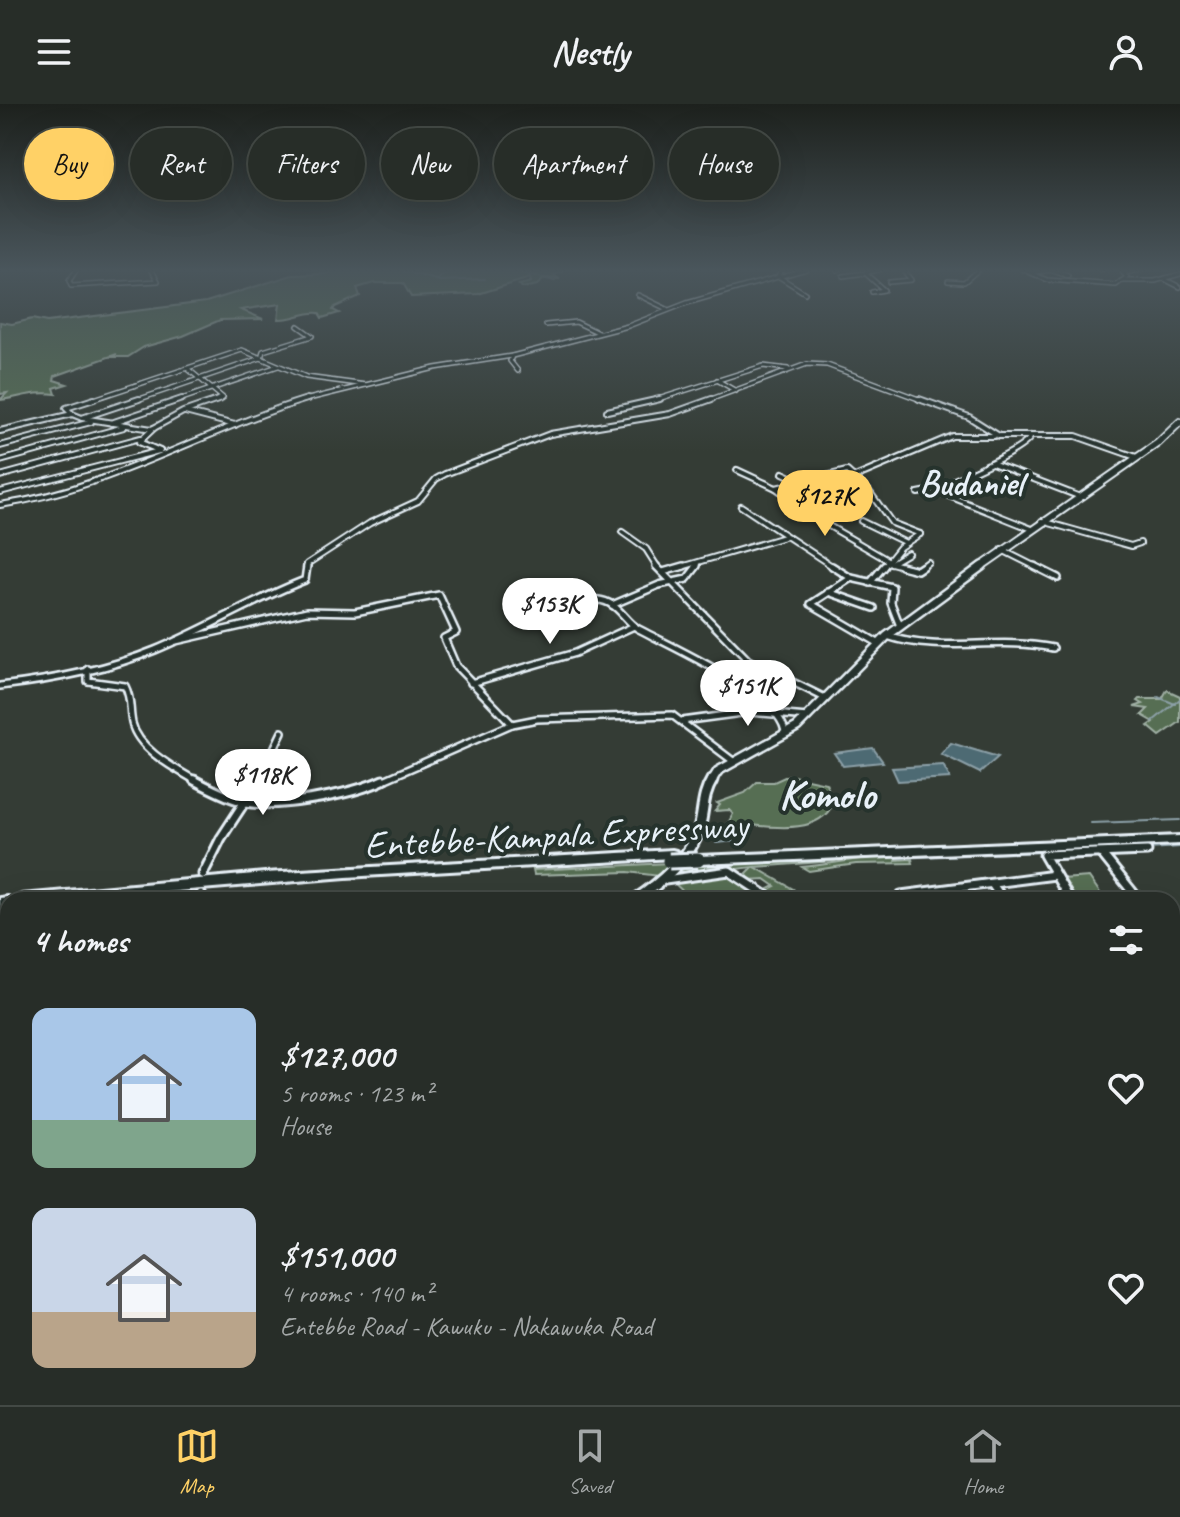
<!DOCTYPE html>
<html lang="en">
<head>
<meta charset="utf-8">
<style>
  :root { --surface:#272d28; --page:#333934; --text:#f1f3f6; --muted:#a4a8a8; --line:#434945; --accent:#ffd166 }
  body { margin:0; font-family:Caveat,sans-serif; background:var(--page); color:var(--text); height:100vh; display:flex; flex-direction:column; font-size:30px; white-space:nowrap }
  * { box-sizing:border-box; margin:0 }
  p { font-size:26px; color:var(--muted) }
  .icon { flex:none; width:44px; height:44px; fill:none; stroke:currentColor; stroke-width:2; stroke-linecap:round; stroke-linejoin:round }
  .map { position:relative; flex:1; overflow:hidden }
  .details { position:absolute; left:0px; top:788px; width:1180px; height:514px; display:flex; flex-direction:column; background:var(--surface); border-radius:24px 24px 0 0; box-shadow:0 8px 32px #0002,0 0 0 2px var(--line) }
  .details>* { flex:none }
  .guide { position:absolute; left:24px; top:24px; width:1132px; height:72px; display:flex; gap:16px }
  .price { position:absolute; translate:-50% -68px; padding:0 18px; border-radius:28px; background:#fff; color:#222; font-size:26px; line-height:52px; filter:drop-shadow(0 2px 4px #0008) }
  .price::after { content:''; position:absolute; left:50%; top:48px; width:24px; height:18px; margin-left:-12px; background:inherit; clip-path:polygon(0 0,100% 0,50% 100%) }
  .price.selected { background:var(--accent); color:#111 }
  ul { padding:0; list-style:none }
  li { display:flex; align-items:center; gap:24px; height:200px; padding:0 32px }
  li span { display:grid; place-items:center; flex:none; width:224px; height:160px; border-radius:16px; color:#555 }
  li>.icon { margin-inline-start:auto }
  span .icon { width:96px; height:96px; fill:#fffc; stroke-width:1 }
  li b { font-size:34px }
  h2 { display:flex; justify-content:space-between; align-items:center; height:96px; padding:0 32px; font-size:34px }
  .tag { padding:0 28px; border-radius:36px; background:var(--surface); box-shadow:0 8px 32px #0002,0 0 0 2px var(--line); font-size:28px; line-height:72px }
  .tag.selected { background:var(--accent); color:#111 }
  header { display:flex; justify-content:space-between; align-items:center; height:104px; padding:0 32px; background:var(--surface); font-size:36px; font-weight:700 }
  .dock { display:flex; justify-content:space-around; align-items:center; height:112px; border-top:2px solid var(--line); background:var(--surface); font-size:22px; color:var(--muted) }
  .dock a { display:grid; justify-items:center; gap:4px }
  .dock .selected { color:var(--accent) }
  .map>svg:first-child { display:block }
</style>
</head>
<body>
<header><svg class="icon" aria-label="menu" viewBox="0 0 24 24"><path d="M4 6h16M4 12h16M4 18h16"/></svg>Nestly<svg class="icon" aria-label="person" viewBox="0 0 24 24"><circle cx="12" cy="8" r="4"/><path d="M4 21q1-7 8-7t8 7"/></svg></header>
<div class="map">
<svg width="1180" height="1301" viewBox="0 0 1180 1301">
  <rect width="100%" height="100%" fill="#343c35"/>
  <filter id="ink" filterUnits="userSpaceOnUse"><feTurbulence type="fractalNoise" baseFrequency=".0125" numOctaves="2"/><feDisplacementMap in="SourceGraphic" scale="16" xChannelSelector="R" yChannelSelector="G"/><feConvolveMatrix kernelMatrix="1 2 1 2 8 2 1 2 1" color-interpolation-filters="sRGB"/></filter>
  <g filter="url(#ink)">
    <g fill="#44463f">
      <polygon points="1172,1049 1180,1054 1180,1301 1005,1301 1001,1294 1172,1294"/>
      <polygon points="426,1294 606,1294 603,1301 431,1301"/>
    </g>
    <g fill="#576e52" stroke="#a0b0a5" stroke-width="2">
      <path d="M 338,165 L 569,165 L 553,171 L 560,175 L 545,174 L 537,181 L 523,184 L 519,181 L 531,178 L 530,174 L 478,190 L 411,193 L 403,179 L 374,179 L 357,184 L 360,192 L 335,203 L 333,206 L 339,209 L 322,214 L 319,209 C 305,207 293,216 278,215 L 280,200 L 241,206 L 263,215 L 220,216 L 183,232 L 144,243 L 128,253 L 113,253 L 117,250 L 55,272 L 54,276 L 67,280 L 54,284 L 56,290 C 34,287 23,293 0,296 L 7,289 L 0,290 L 0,218 L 12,220 L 32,215 L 47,218 L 206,198 L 292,171 L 325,170 Z"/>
      <polygon points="1167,586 1180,592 1180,618 1160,632 1148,622 1154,618 1142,611 1148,605 1134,603 1143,600 1138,597 1140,595 1162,595"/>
      <path d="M 789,671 L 826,679 L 833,700 C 819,729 779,724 751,721 C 743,720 733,724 725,725 L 733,710 L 729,706 L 715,707 L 720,701 L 717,699 L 745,689 L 757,678 L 774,678 Z"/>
      <polygon points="847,752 835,757 755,763 793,785 783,790 767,790 767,786 775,782 765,775 748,776 747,769 753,763 677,772 689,759"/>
      <path d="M 894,752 L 896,756 L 912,755 L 913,759 L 856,760 L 809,767 L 802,763 C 834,760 861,753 894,752 Z"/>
      <polygon points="669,759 659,772 628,768 534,771 533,766"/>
      <polygon points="729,768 754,784 761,783 764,792 759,796 692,796 672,777"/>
      <polygon points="1089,773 1105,796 1074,796 1062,775"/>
      <polygon points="1172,1050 1180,1057 1175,1078 1180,1075 1180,1216 1172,1202 1172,1146 1176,1142 1172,1138"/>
      <polygon points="1172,1285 1180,1301 1103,1301 1098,1294 1172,1294"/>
      <polygon points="606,1294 897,1294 901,1301 603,1301"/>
      <polygon points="906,1294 1000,1294 1005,1301 910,1301"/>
    </g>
    <g fill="#4e6a73" stroke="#8ca0a8" stroke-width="2">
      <polygon points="951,639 998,653 980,669 941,650"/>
      <polygon points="873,644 883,658 843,662 834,649"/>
      <polygon points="943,661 950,674 898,677 892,664"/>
    </g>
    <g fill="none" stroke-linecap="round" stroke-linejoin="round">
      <g stroke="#8ca0a8" stroke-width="2">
        <polyline points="397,165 440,177 485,175"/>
        <polyline points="506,165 555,177"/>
        <polyline points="524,165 534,173"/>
        <polyline points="438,175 452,165"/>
        <polyline points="1158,593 1175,600"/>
        <polyline points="1153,617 1180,595"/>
        <polyline points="1091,719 1180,716"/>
        <polyline points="716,731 716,739 737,737"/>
        <polyline points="1149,745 1180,743"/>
        <polyline points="896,754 1042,748"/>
      </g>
      <g stroke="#8ca0a8" stroke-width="3">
        <polyline points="1172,1158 1180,1154"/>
        <polyline points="646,1294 661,1301"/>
        <polyline points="716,1294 722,1301"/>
        <polyline points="722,1294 739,1301"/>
        <polyline points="738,1294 743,1301"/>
        <polyline points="755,1294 755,1301"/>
        <polyline points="828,1294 832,1301"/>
        <polyline points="897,1294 901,1301"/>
        <polyline points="1001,1294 1005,1301"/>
        <polyline points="693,1301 711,1294"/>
        <polyline points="823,1301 840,1294"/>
      </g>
      <defs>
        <g id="street-far4">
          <polyline points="77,165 69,177 71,182 158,177 151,165"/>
          <polyline points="781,165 778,172 805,189"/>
          <polyline points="1022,165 1047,176 1116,181 1127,173 1123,169 1145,165"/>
          <polyline points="1100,165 1116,165"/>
          <polyline points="837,166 840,165"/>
          <polyline points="1030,169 1050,166 1068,172"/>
          <polyline points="843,172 865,169"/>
          <polyline points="1164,175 1180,183"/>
          <polyline points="948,177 964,178 979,165"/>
          <polyline points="1121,177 1155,177 1180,170"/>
          <polyline points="889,178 911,176 902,165"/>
          <polyline points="872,188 884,186 865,169 881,165"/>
          <polyline points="638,191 667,205"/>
          <polyline points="546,221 576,218 599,229"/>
          <polyline points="298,222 312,232 263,247 261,254 306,273 366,281"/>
          <polyline points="512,252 510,257 518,267"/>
          <polyline points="188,265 223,294 215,297"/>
          <polyline points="717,276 736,287"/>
          <polyline points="88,297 242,246 261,254"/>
          <polyline points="134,297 261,254"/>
          <polyline points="176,297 278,262"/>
          <polyline points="300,297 435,264 512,252 628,222 687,199 806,165"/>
          <polyline points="652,297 763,262 788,265"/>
          <polyline points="706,297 807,260 827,261 924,297"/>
        </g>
        <g id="street-far3">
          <polyline points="919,295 969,313 999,332 1076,332 1136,353"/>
          <polyline points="607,307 660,295"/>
          <polyline points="185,308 235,321"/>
          <polyline points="72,310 66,304 94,295"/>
          <polyline points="82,314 152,325 183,308 221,295"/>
          <polyline points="111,319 182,295"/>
          <polyline points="154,324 139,338 160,347"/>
          <polyline points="0,327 72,310 82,314 139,295"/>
          <polyline points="0,342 91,318"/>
          <polyline points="0,357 124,323"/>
          <polyline points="992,359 1078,392"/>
          <polyline points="737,366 776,384 847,367 869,387 892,419 920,430"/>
          <polyline points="783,369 798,376"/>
          <polyline points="0,372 140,334"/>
          <polyline points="855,373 952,332 994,332"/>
          <polyline points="776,384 817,415 889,457"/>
          <path d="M 934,386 C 955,374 1024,348 1031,332"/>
          <polyline points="0,388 159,347"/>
          <polyline points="918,389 934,386 1032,425"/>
          <path d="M 0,401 C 109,385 202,327 307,295"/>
          <polyline points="741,402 835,464"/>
          <polyline points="861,417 906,439"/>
          <polyline points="1042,417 1131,442 1140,439"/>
          <polyline points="622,428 646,445 658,464"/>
          <polyline points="1002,446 1038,464"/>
          <polyline points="891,459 909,464"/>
          <polyline points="891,459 908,449"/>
          <polyline points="307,464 307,460 370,419 418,397 436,375 445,370 550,330 670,310 712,295"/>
          <polyline points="678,464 784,433"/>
          <polyline points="695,464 698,460"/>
          <polyline points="883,464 900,443 920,430"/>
          <polyline points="920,464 928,458"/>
        </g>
        <g id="street-far2">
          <polyline points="656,462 748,556 825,594"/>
          <polyline points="832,462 851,474 892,483 891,499 900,522"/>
          <polyline points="901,462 917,466 923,462"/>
          <polyline points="1034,462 1058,474"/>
          <polyline points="663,468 684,462"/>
          <polyline points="851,474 811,500 878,539"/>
          <polyline points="870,479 884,462"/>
          <polyline points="828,488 874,504"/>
          <polyline points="612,501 659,481 687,475 697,462"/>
          <path d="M 548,506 C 566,501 590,490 609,499 C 620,504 627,518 637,524 C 669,542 785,592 785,630"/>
          <path d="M 887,532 C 942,550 997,532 1053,544"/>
          <polyline points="176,537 307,507 355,508 439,491 456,528 444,534 456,562 512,620"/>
          <path d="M 88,565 L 88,577 L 125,582 C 132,595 129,605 132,619 C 138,646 176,665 198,678"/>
          <polyline points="471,579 575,549 634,522"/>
          <path d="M 0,582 C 52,576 106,566 155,546 C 206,525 253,496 305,476 L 307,462"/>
          <polyline points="682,617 749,608 808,613"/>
          <polyline points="258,678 282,628"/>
          <polyline points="379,678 512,620 537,615 672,611 733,657"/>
        </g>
        <g id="street-far1">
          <path d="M 194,676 C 209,684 224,692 241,697 C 274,706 353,690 383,676"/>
          <polyline points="1102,750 1139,796"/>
          <polyline points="203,770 221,734 259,676"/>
          <polyline points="665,776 729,767 773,796"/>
          <polyline points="992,780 1003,796"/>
          <polyline points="201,790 201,796"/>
          <polyline points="901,791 1055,771"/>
          <polyline points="1070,796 1044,751 1147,747"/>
          <polyline points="1172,902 1180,901"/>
        </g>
        <g id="street">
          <polyline points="1172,1047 1180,1052"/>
          <polyline points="0,1250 8,1253"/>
          <polyline points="902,1294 907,1301"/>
        </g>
        <polyline id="secondary-far3" points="979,464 1158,339 1180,318"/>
        <polyline id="secondary-far2" points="711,678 718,667 797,623 887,532 982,462"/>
        <path id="secondary-far1" d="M 635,796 C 658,781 691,753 699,725 C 704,707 702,692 712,676"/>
        <polyline id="secondary" points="101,1301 105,1294"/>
        <g id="highway">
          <polygon points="1180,732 1180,740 698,760 694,759 692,756 694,753 698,752"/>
          <polygon points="672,746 676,747 678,750 676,753 672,754 346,773 68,796 16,796 18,793 22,791 265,769"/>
          <polygon points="8,793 13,796 8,796 8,803 0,804 0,794"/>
        </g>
      </defs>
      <use href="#street-far4" stroke="#e8f1f8" stroke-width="6"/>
      <use href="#street-far3" stroke="#e8f1f8" stroke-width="8"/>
      <use href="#street-far2" stroke="#e8f1f8" stroke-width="10"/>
      <use href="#street-far1" stroke="#e8f1f8" stroke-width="13"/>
      <use href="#street" stroke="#e8f1f8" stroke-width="15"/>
      <use href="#secondary-far3" stroke="#e8f1f8" stroke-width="10"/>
      <use href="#secondary-far2" stroke="#e8f1f8" stroke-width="12"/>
      <use href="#secondary-far1" stroke="#e8f1f8" stroke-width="15"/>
      <use href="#secondary" stroke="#e8f1f8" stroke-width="18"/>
      <use href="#highway" stroke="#e8f1f8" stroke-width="6"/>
      <use href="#street-far4" stroke="#26332d" stroke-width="3"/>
      <use href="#street-far3" stroke="#26332d" stroke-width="4"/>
      <use href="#street-far2" stroke="#26332d" stroke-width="5"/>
      <use href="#street-far1" stroke="#26332d" stroke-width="7"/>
      <use href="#street" stroke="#26332d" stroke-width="9"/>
      <use href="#secondary-far3" stroke="#26332d" stroke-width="6"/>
      <use href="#secondary-far2" stroke="#26332d" stroke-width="7"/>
      <use href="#secondary-far1" stroke="#26332d" stroke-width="9"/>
      <use href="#secondary" stroke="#26332d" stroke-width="12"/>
      <use href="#highway" fill="#26332d" fill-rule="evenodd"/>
      <defs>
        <polyline id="highway-bridge" points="669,757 698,756"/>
      </defs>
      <use href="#highway-bridge" stroke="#e8f1f8" stroke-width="19" stroke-linecap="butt"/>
      <use href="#highway-bridge" stroke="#26332d" stroke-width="13"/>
    </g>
  </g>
  <linearGradient id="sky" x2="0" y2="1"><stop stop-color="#1d211d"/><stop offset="0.48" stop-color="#4a565c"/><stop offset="1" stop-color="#4a565c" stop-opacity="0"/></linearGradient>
  <rect width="1180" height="347" fill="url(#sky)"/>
  <g text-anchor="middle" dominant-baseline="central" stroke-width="8" stroke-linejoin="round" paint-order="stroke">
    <g font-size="36" font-weight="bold" fill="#e8f1f8" stroke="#26332d">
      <text x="971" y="379">Budaniel</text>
    </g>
    <g font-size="38" fill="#e8f1f8" stroke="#26332d">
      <text transform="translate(556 731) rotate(-3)">Entebbe-Kampala Expressway</text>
    </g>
    <g font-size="42" font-weight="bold" fill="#e8f1f8" stroke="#26332d">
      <text x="827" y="690">Komolo</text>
    </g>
  </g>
</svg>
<b class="price selected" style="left:825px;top:434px">$127K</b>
<b class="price" style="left:550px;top:542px">$153K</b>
<b class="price" style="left:748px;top:624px">$151K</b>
<b class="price" style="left:263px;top:713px">$118K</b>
<div class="guide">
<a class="tag selected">Buy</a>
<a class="tag">Rent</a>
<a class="tag">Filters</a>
<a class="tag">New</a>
<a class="tag">Apartment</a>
<a class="tag">House</a>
</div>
<section class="details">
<h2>4 homes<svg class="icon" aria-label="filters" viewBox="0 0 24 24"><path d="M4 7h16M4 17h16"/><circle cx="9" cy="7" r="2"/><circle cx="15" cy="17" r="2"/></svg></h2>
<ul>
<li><span style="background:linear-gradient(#a9c7e8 70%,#7fa58c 0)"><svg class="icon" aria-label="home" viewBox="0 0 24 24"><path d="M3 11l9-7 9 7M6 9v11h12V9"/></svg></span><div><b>$127,000</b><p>5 rooms · 123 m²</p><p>House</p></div><svg class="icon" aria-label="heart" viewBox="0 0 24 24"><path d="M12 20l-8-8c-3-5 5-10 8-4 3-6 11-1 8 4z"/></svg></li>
<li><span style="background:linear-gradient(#c9d6e8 65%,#b9a48a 0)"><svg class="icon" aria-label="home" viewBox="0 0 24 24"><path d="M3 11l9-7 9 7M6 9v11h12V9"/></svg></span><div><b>$151,000</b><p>4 rooms · 140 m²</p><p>Entebbe Road - Kawuku - Nakawuka Road</p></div><svg class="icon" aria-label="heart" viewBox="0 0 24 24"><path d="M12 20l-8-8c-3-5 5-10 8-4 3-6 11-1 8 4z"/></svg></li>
</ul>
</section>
</div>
<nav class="dock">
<a class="selected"><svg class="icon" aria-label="map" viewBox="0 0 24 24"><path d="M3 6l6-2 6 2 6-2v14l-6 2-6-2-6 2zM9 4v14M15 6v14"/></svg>Map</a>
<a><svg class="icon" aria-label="saved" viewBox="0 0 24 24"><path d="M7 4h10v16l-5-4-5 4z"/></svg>Saved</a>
<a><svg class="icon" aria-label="home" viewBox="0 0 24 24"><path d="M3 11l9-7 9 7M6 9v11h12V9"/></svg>Home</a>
</nav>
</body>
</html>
